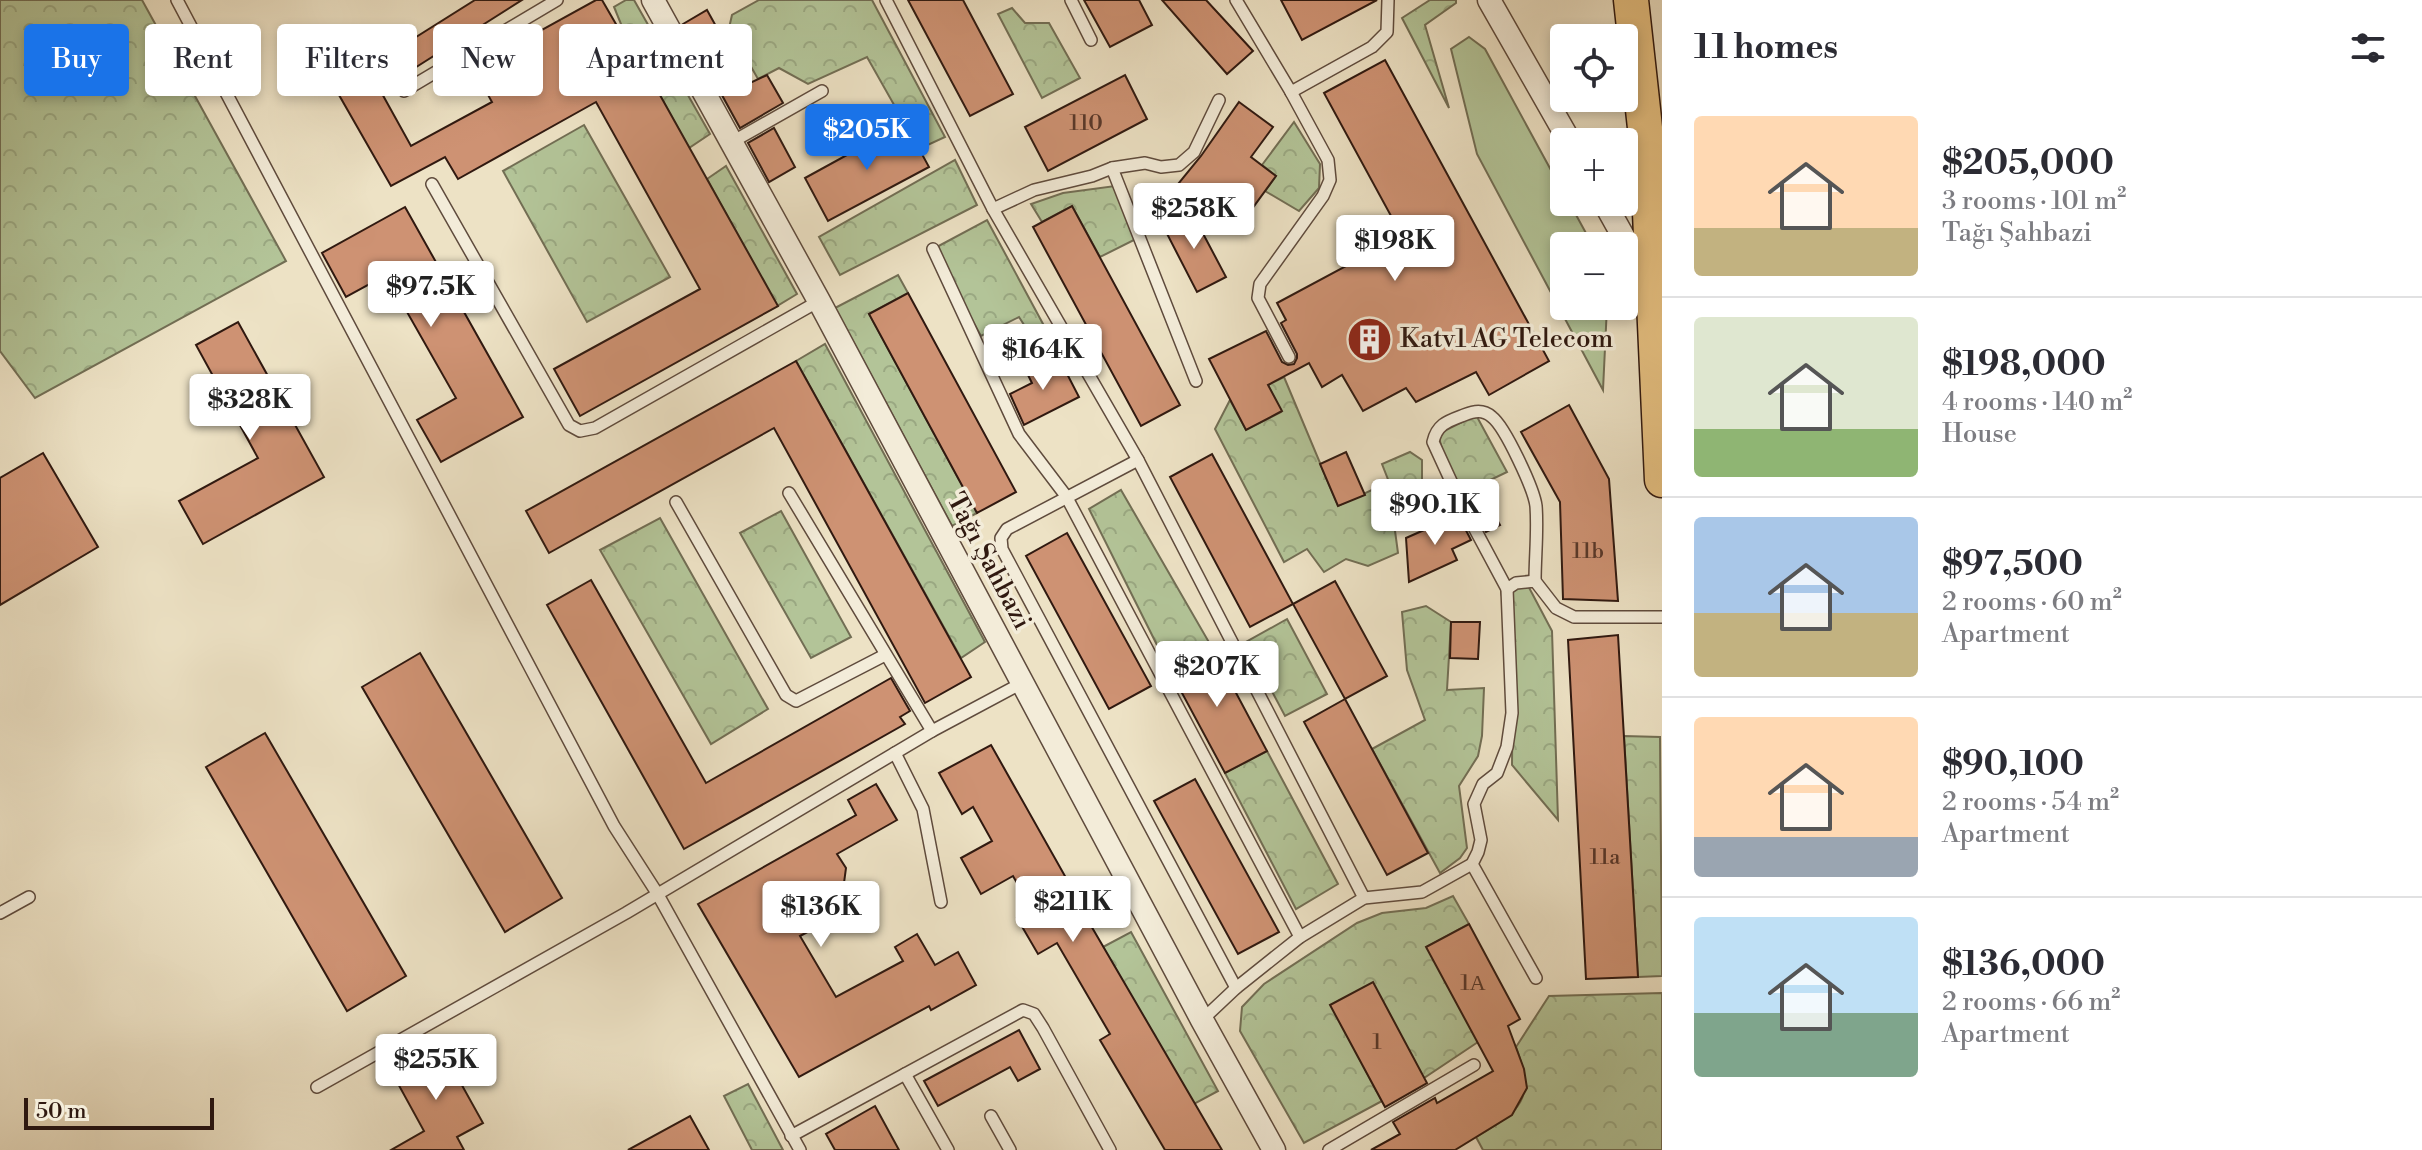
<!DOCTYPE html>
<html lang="en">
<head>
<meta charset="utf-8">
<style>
  :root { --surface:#fff; --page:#f7f7f7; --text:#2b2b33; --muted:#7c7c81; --line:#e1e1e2; --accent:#1a73e8 }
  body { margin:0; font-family:"Libre Bodoni",serif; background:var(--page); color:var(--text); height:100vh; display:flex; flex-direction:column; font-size:30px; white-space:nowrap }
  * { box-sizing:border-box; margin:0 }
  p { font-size:26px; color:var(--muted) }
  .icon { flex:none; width:44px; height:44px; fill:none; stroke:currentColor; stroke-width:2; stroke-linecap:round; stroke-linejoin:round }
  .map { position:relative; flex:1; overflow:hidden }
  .side { display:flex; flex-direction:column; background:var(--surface); width:760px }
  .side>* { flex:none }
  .guide { position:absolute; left:24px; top:24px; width:760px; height:72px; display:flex; gap:16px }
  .fabs { position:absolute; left:1550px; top:24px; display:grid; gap:16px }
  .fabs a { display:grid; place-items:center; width:88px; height:88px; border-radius:8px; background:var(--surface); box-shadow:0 4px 12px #0003; font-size:40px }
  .scale { position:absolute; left:24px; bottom:20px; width:190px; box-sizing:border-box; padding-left:8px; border:4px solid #301910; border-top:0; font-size:22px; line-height:28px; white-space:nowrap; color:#301910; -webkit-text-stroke:6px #f3ecd9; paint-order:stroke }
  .price { position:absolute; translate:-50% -68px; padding:0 18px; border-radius:8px; background:#fff; color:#222; font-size:26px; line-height:52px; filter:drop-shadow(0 2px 4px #0008) }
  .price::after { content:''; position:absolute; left:50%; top:48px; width:24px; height:18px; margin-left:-12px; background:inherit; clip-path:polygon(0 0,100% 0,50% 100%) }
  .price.selected { background:var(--accent); color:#fff }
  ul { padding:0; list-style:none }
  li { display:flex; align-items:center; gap:24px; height:200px; padding:0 32px }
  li+li { border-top:2px solid var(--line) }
  li span { display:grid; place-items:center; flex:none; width:224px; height:160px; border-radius:8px; color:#555 }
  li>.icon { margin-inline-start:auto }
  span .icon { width:96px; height:96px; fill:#fffc; stroke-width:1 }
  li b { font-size:34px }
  h2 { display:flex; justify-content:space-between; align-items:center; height:96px; padding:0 32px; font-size:34px }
  .tag { padding:0 28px; border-radius:8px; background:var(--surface); box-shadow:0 4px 12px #0003; font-size:28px; line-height:72px }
  .tag.selected { background:var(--accent); color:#fff }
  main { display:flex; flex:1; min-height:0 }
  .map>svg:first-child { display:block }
</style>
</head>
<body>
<main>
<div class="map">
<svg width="1662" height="1150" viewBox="0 0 1662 1150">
  <defs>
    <pattern id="forest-crowns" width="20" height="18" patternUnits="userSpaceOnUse" patternTransform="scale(2)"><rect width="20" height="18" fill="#b3c498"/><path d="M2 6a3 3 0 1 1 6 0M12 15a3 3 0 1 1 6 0" fill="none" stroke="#9aa882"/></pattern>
  </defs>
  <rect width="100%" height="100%" fill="#ede2c5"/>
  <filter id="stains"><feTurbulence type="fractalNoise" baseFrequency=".0025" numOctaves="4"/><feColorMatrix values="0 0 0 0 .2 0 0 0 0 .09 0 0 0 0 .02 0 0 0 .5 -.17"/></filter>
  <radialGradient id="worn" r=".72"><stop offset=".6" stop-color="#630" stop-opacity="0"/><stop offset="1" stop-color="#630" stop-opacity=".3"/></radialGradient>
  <polygon fill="#b3c498" stroke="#726e54" stroke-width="2" points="1469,37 1485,49 1564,194 1564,202 1569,202 1593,246 1564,246 1564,306 1607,306 1603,390 1477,154 1451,49"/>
  <g fill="url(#forest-crowns)" stroke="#726e54" stroke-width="2">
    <polygon points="0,0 142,0 286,261 35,398 0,351"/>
    <polygon points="626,0 634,0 710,134 689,148 623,29 614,7"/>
    <polygon points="759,0 872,0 945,137 919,149 867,57 808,84 779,68 758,79 729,28 732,15"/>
    <polygon points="1430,0 1456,0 1456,3 1425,25 1449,108 1402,18"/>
    <polygon points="1012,8 1025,23 1049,23 1080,78 1042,98 998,14"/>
    <polygon points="1294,122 1320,164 1319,188 1299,211 1265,191 1276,176 1262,165"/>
    <polygon points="584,125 670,277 587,322 503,171"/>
    <polygon points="955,160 977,205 840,275 819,237"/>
    <polygon points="726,166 797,294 777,306 707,179"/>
    <polygon points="1115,186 1136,239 1100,257 1072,206 1042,222 1031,204 1063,193"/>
    <polygon points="987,220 1056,348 1044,356 1019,317 981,336 933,249"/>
    <polygon points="898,275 908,293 869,314 977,513 952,526 835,308"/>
    <polygon points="825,344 985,642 961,658 796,361"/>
    <polygon points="1284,377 1338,506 1389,482 1382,464 1410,452 1422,460 1422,499 1393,516 1398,553 1368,566 1346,559 1324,572 1307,549 1284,562 1215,429 1230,400 1246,430 1281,412 1268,385"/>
    <polygon points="1476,415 1507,472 1455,497 1438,434"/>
    <polygon points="1121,490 1210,644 1168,667 1089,509"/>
    <polygon points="781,511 851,637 811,658 740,533"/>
    <polygon points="660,518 768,709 711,744 600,550"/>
    <polygon points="1525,580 1552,631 1558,820 1512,765 1513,651 1501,592 1513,582"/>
    <polygon points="1426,606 1451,622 1447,690 1484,688 1482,736 1478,756 1459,786 1467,848 1460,858 1440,873 1372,749 1425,720 1407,670 1402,612"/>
    <polygon points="1287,619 1327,694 1285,716 1246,642"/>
    <polygon points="1624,736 1660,737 1662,976 1638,977"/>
    <polygon points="1267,751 1338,884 1296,909 1225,773"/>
    <polygon points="1453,896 1469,924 1427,947 1478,1042 1424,1078 1331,1005 1382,1101 1304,1143 1240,1031 1242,1007 1264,984 1357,923 1382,913 1426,908"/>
    <polygon points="1131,932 1218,1091 1194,1104 1103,947"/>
    <path d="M 1662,993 L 1662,1150 L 1483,1150 L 1476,1137 C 1521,1110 1536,1100 1516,1047 L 1549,996 Z"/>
    <polygon points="748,1084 783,1150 752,1150 724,1096"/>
  </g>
  <g fill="#ce9273" stroke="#301910" stroke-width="2">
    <polygon points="475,0 522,0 380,90 411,146 492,102 473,68 596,0 602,0 620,31 623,29 778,306 580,416 554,369 700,289 596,102 458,179 445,157 391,186 335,88"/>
    <polygon points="908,0 963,0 1013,94 970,116"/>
    <polygon points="1084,0 1139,0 1152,25 1110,47"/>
    <polygon points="1162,0 1206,0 1253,51 1227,74"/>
    <polygon points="1281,0 1377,0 1302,40"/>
    <polygon points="707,10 748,84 767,75 783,103 740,128 683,24"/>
    <polygon points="1385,60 1549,361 1489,395 1476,372 1416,402 1406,388 1363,411 1342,375 1322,387 1309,363 1268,385 1282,411 1246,430 1209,359 1266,331 1282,362 1288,365 1294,364 1297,358 1297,354 1281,323 1286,320 1277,303 1402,236 1324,93"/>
    <polygon points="1125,75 1147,119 1048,171 1025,127"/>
    <polygon points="1239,102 1273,127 1251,157 1276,176 1238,228 1178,184 1201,156"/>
    <polygon points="905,123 929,167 828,221 805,178"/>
    <polygon points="774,128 795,167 769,182 748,143"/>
    <polygon points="1072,206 1180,405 1141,426 1033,227"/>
    <polygon points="405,207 523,417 441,462 417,420 456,398 386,275 346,297 322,253"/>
    <polygon points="1190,209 1226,277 1197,292 1162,224"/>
    <polygon points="908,293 1016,492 977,513 869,314"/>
    <polygon points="238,322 324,477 203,544 179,501 258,458 196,345"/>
    <polygon points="1044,356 1054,374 1064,368 1079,397 1024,425 1010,394 1032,383 1024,367"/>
    <polygon points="796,361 971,677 925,703 774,428 549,553 526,511"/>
    <polygon points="1569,405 1609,479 1618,601 1563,599 1560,502 1521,432"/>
    <polygon points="1346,452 1365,495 1338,506 1320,464"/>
    <polygon points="43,453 98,547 0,605 0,478"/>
    <polygon points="1212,454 1293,604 1250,627 1170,477"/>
    <polygon points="1488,502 1500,525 1486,532 1473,508"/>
    <polygon points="1458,515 1471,540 1452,549 1457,560 1409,582 1406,538"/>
    <polygon points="1067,533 1151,686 1109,709 1026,556"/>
    <polygon points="591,580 706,783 891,678 910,711 900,717 905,724 684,849 547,605"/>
    <polygon points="1335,581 1387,676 1345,699 1293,604"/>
    <polygon points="1451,622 1480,622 1478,659 1450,658"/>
    <polygon points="1618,635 1638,977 1586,979 1568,640"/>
    <polygon points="1210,644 1267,751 1225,773 1168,667"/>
    <polygon points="420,653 562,898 505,932 362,687"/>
    <polygon points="1345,699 1428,853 1387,875 1304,722"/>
    <polygon points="265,733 406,976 347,1011 206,767"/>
    <polygon points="991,745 1092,924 1090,924 1222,1150 1165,1150 1100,1040 1110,1034 1057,943 1038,954 1017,918 1032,909 1013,876 981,894 961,858 992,841 973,807 962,814 939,773"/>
    <polygon points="1195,779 1279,932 1238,954 1154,801"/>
    <polygon points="876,784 897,820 837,854 846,868 844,883 830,891 843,913 800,936 836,997 903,961 895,947 917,934 935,965 958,952 976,985 931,1010 929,1006 799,1077 698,904 856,815 848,800"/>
    <polygon points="1469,924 1520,1019 1508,1026 1524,1069 1527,1088 1512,1115 1455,1150 1371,1150 1400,1134 1393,1122 1435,1098 1437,1103 1493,1071 1426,947"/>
    <polygon points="1373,982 1427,1083 1385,1107 1330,1005"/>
    <polygon points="1019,1030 1040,1069 1018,1081 1010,1067 938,1106 924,1081"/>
    <polygon points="439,1044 483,1123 457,1137 464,1150 391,1150 424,1131 391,1071"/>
    <polygon points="875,1106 899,1150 835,1150 826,1134"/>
    <polygon points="690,1116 709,1150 628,1150"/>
  </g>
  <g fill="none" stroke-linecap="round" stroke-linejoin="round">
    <defs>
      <g id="lane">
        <polyline points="177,0 614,826 657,893 800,1150"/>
        <polyline points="886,0 993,209 1138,460 1364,898"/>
        <polyline points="1071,0 1091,40"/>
        <polyline points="1236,0 1291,92 1328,160 1330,180 1323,196 1260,284 1258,298 1289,357"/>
        <polyline points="404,91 557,0"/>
        <polyline points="1291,92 1372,47 1387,32 1388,0"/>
        <polyline points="732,142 822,91"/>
        <polyline points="1112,168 1196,381"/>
        <polyline points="432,184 569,425 580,431 595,428 819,301"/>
        <polyline points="993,209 1034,190 1092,176 1112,168 1145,163 1161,167 1179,165 1194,152 1219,100"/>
        <polyline points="933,249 1019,434 1066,496 1300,937"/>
        <polyline points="1138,460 1007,529 1001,538 1002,549 1236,988"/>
        <polyline points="789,493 932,731"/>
        <polyline points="676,502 786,695 796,701 885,655"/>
        <polyline points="1507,589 1516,583 1535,581 1556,608 1574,617 1662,617"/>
        <polyline points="895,753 923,809 941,902"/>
        <polyline points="1472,864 1536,978"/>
        <polyline points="0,913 29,897"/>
        <path d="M 1202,1020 L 1236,988 L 1300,937 L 1364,898 L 1422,892 L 1472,864 L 1478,852 L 1481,840 L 1474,804 L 1483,784 L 1497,773 L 1507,747 L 1512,713 L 1507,589 L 1461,503 L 1433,442 C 1437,424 1448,421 1464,415 C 1474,411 1483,409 1492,417 C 1505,427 1534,489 1536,506 C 1538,530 1535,557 1535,581"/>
        <polyline points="905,1074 948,1150"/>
        <polyline points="317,1087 626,913 932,731 1022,683"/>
        <polyline points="991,1116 1010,1150"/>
        <polyline points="791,1136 1023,1010 1034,1014 1043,1028 1110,1150"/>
        <polyline points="1329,1150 1474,1065"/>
      </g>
      <g id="street">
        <polyline points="653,0 819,301 1202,1020 1274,1150"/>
        <polyline points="1489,0 1570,142"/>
        <polyline points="1604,202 1632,252 1645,287"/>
      </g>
      <polyline id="primary" points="1631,0 1647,146 1662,480"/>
    </defs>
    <use href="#lane" stroke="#5f4b3d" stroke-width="14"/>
    <use href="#street" stroke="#5f4b3d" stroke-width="25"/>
    <use href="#primary" stroke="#301910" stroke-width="37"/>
    <use href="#lane" stroke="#f3ecd9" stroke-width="11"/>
    <use href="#street" stroke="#f3ecd9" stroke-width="22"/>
    <use href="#primary" stroke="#e6c182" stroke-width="34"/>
  </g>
  <defs>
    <symbol id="building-disc" viewBox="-11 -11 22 22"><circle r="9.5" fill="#8f2418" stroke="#f3ecd9"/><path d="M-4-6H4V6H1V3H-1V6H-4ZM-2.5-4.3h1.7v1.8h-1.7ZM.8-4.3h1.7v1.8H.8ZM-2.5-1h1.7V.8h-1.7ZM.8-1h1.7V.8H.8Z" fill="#fff"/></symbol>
  </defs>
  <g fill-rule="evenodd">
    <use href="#building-disc" x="1344" y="314" width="51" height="51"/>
  </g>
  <g text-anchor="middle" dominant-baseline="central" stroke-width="7" stroke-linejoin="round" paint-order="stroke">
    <g font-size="22" fill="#583729">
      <text x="1086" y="123">110</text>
      <text x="1588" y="551">11b</text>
      <text x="1605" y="857">11a</text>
      <text x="1473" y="983">1А</text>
      <text x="1377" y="1042">1</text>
    </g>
    <g font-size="26" fill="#301910" stroke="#f3ecd9" text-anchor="start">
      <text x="1400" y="339">Katv1 AG Telecom</text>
    </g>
    <g font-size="26" fill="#301910" stroke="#f3ecd9">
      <text transform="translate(989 561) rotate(62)">Tağı Şahbazi</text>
    </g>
  </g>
  <rect width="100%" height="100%" filter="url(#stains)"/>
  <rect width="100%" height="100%" fill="url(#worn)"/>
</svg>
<div class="fabs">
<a><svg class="icon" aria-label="locate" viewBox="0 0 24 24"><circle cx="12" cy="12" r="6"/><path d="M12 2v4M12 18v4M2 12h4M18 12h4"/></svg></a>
<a>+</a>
<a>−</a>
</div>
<div class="scale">50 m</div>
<b class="price selected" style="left:867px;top:172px">$205K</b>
<b class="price" style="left:1194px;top:251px">$258K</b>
<b class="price" style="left:1395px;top:283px">$198K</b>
<b class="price" style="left:431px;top:329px">$97.5K</b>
<b class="price" style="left:1043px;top:392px">$164K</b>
<b class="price" style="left:250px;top:442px">$328K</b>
<b class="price" style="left:1435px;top:547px">$90.1K</b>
<b class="price" style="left:1217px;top:709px">$207K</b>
<b class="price" style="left:1073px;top:944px">$211K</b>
<b class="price" style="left:821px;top:949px">$136K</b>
<b class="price" style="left:436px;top:1102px">$255K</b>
<div class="guide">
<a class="tag selected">Buy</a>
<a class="tag">Rent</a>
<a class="tag">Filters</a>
<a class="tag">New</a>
<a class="tag">Apartment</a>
</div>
</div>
<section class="side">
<h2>11 homes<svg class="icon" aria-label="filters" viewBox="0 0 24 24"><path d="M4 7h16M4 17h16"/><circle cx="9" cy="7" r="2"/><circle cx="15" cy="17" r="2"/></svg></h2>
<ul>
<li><span style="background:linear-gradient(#ffd9b3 70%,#c2b280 0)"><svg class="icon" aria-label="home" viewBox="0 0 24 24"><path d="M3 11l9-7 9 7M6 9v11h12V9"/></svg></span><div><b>$205,000</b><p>3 rooms · 101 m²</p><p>Tağı Şahbazi</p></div></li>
<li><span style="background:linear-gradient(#dfe7d0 70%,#8fb573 0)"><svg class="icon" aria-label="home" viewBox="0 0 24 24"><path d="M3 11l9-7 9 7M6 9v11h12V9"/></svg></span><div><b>$198,000</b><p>4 rooms · 140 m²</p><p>House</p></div></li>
<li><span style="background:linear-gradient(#a9c7e8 60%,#c2b280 0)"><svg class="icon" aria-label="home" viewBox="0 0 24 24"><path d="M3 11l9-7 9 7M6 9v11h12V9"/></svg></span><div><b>$97,500</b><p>2 rooms · 60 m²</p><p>Apartment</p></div></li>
<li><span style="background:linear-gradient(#ffd9b3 75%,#9aa5b1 0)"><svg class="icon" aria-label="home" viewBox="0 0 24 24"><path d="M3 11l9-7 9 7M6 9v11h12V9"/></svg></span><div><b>$90,100</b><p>2 rooms · 54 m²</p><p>Apartment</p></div></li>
<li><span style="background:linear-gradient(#bfe0f5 60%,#7fa58c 0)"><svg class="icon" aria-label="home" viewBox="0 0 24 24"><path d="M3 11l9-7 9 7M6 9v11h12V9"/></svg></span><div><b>$136,000</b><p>2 rooms · 66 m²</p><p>Apartment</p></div></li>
</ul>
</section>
</main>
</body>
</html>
